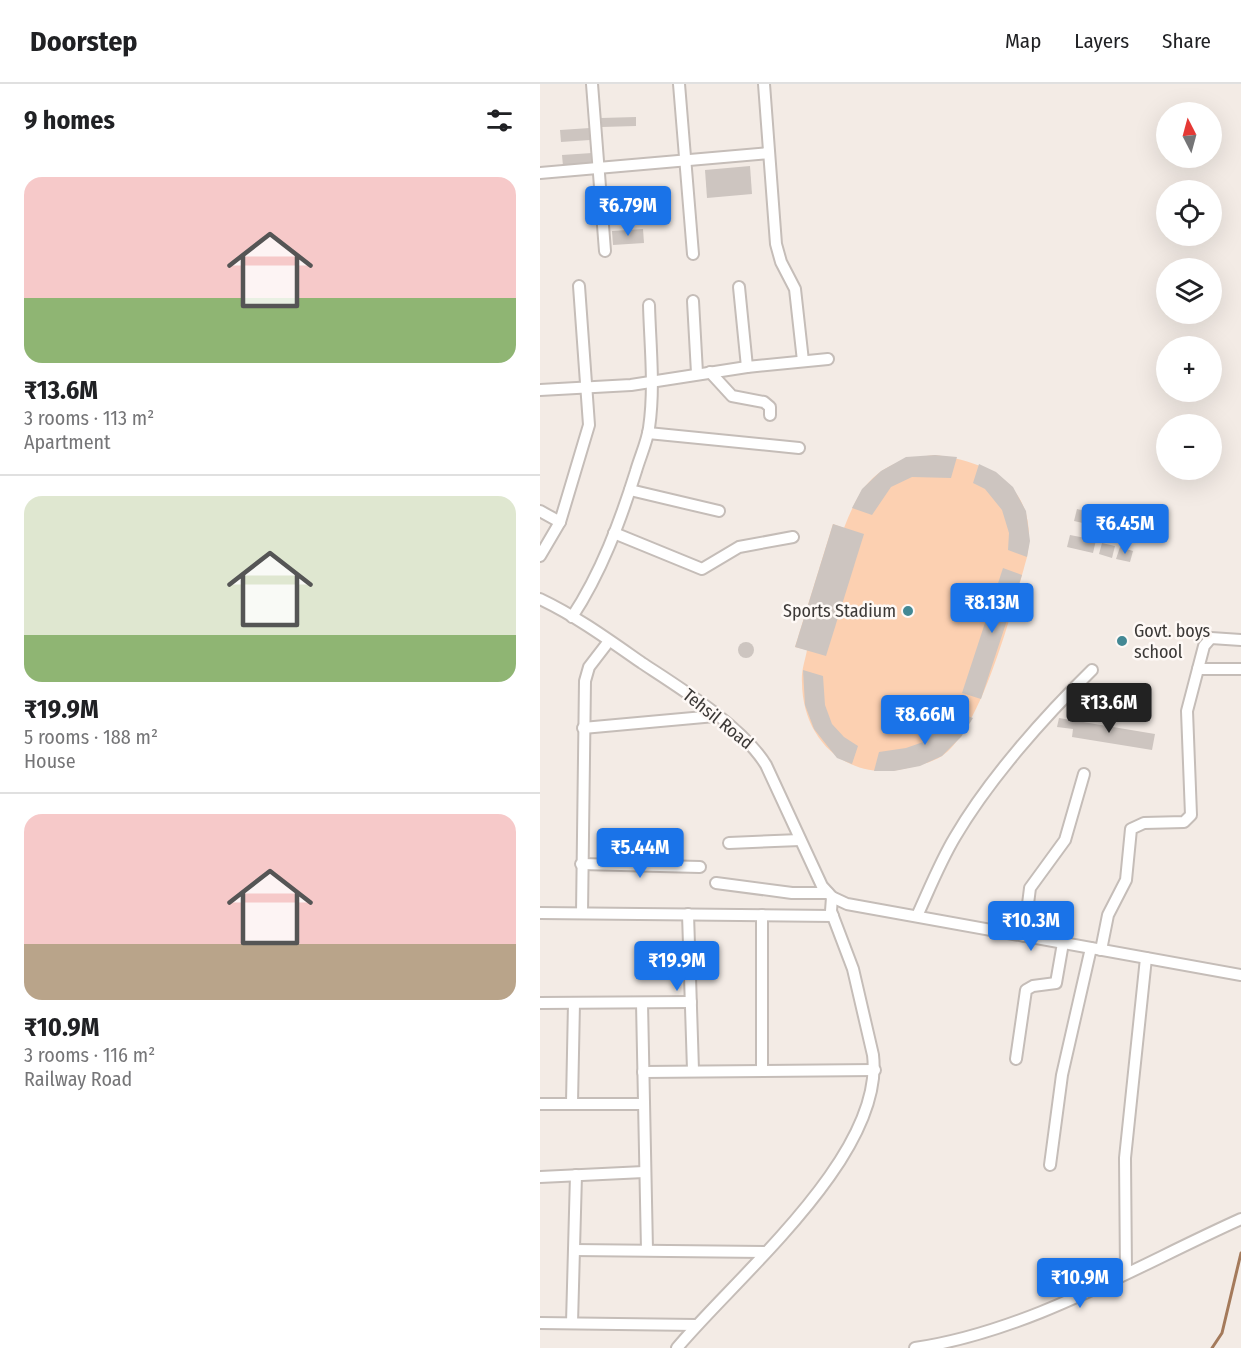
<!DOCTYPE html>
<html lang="en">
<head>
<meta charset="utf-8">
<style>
  :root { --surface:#fff; --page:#f2f2f2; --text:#202124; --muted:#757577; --line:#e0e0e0; --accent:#1a73e8 }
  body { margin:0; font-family:"Fira Sans Condensed",sans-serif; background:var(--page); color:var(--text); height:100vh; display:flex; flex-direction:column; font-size:22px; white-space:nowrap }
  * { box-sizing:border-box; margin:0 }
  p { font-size:20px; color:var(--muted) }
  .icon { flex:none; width:33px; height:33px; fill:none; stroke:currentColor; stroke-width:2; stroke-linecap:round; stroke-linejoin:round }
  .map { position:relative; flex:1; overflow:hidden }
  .panel { display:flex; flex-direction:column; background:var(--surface); width:540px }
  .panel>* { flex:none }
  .needle { width:39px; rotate:354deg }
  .buttons { position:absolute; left:616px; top:18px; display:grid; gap:12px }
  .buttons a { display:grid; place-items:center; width:66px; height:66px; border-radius:50%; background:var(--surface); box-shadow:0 6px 24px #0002; font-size:30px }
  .price { position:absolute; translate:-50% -51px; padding:0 14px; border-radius:6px; background:var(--accent); color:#fff; font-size:20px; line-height:39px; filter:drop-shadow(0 2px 3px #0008) }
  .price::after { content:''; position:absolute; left:50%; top:36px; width:18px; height:14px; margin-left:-9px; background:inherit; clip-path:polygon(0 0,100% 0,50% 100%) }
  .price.selected { background:#222; color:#fff }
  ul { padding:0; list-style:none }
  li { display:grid; align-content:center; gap:12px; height:318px; padding:0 24px }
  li+li { border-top:2px solid var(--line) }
  li span { display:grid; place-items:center; height:186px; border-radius:18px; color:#555 }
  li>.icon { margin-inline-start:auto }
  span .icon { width:108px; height:108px; fill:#fffc; stroke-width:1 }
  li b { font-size:26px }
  h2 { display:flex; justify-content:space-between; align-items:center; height:72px; padding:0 24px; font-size:26px }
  header { display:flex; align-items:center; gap:36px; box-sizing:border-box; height:84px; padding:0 30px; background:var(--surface); border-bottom:2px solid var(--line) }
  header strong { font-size:28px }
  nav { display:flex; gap:33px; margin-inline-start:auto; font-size:21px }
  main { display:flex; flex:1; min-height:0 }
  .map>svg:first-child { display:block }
</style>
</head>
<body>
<header>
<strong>Doorstep</strong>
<nav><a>Map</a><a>Layers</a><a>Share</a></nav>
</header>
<main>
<section class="panel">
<h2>9 homes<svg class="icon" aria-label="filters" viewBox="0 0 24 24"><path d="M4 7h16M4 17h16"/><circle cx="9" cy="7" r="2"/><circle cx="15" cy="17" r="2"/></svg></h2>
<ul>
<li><span style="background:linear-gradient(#f6c9c9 65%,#8fb573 0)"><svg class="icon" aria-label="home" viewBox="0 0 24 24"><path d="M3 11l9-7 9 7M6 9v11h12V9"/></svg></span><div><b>₹13.6M</b><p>3 rooms · 113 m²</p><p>Apartment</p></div></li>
<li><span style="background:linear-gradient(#dfe7d0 75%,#8fb573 0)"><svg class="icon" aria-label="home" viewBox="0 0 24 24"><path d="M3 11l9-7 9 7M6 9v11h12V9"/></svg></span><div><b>₹19.9M</b><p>5 rooms · 188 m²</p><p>House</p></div></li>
<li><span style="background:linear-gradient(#f6c9c9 70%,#b9a48a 0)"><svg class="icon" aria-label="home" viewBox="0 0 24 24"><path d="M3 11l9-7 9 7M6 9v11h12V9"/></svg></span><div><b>₹10.9M</b><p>3 rooms · 116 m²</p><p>Railway Road</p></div></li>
</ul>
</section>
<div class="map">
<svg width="701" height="1264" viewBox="0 0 701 1264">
  <rect width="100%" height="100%" fill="#f3ebe5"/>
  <path fill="#fcd0b1" d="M 395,371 C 454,378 499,406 487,473 C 474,520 442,645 402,672 C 391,679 376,682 363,685 C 306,697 262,655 262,598 C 261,587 265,577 267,566 L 255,563 L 293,440 L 304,444 C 323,394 342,376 395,371 Z"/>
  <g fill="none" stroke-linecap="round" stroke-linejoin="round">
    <polyline stroke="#a47a5b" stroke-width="3" points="672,1264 682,1249 701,1169"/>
  </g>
  <g fill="#cdc5c0">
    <polygon points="96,33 96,42 62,43 61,34"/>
    <polygon points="50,44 50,56 21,58 20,46"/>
    <polygon points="52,69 53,80 23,82 22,71"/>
    <polygon points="210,82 212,110 167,114 165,86"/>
    <polygon points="103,145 104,159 73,161 72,147"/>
    <polygon points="395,371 417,373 411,394 372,393 351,403 332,431 312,424 322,405 341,387 366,373"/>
    <polygon points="439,380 456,388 473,403 486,427 490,457 487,473 468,466 469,449 462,426 445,405 433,399"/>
    <polygon points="537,425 562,431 560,443 534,437"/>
    <polygon points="569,433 582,436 579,448 566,445"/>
    <polygon points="586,438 600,441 596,453 583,450"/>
    <polygon points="293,440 324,450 286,572 255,563"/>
    <polygon points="530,451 556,456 553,469 527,463"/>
    <polygon points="562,459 575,462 572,474 559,470"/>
    <polygon points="580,463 593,467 590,478 576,475"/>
    <polygon points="463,484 482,491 441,615 422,609"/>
    <circle cx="206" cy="566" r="8"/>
    <polygon points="263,586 283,592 285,621 292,640 304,653 318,662 312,680 297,674 274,645 265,621"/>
    <polygon points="414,627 433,634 421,653 402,672 380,682 354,687 334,687 339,668 366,664 386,657"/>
    <polygon points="519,634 615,650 612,666 532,653 533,645 517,643"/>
  </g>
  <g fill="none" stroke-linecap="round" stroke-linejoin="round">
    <defs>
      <g id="minor">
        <polyline points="52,0 65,167"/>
        <polyline points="139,0 153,170"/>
        <polyline points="224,0 236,160 241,178 255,205 263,277"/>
        <polyline points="0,89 229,69"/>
        <polyline points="199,203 207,283"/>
        <polyline points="153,217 157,289"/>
        <polyline points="170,288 192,312 224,318 230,323 230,331"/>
        <polyline points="0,306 91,301 207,283 288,275"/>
        <polyline points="108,349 259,364"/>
        <polyline points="90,406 179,427"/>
        <polyline points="0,427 20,438"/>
        <polyline points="74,449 162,485 199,463 253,453"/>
        <polyline points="0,472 20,438 49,341 39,202"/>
        <path d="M 0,515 C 36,532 69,556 102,579 C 140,604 202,642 226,681 L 282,802 L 292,813 L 307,820 L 701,891"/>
        <path d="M 32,533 C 61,489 80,438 96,387 C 100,373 107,358 109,344 C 115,303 110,261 109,221"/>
        <polyline points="658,585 701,585"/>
        <polyline points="43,644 175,632"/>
        <polyline points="189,759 260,756"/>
        <polyline points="41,780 160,783"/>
        <polyline points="176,799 252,809 288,809"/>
        <polyline points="0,829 293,832"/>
        <polyline points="42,829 45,597 49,583 69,557"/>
        <polyline points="148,830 153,986"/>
        <polyline points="222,831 222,987"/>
        <path d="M 377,832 C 389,806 400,778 415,753 C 449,695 504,633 552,586"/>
        <polyline points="484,852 490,804 525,756 544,690"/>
        <polyline points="561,866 568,831 586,796 591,745 604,739 644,738 651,731 647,627 664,562 671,554 701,556"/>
        <polyline points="0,919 151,918"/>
        <polyline points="102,919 107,1166"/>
        <polyline points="476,975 486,906 493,902 516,899 523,859"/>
        <polyline points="103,988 335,986"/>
        <polyline points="32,1019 34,919"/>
        <polyline points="0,1020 104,1020"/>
        <polyline points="510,1081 522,991 551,864"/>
        <polyline points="0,1093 104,1088"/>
        <polyline points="34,1166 225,1168"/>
        <polyline points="586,1188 585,1074 606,874"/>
        <polyline points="0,1239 156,1241"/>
        <polyline points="32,1239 36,1091"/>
        <path d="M 137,1264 C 197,1192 345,1071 333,971 L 313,885 L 291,827 L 292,813"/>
        <path d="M 375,1264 C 490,1247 596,1182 701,1135"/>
      </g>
    </defs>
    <use href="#minor" stroke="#c5bdb8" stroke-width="14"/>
    <use href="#minor" stroke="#fff" stroke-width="10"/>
  </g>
  <g fill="#438894" stroke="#fef9f6" stroke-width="2">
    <circle cx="368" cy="527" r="6"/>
    <circle cx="582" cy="557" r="6"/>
  </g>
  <g text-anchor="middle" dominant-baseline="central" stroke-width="5" stroke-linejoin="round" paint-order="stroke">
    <g font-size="18" fill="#3c3937" stroke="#fef9f6" text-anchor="end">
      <text x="356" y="527">Sports Stadium</text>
      <text x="594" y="547" text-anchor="start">Govt. boys<tspan x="594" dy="21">school</tspan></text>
    </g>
    <g font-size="18" fill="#3c3937" stroke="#fef9f6">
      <text transform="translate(178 635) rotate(39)">Tehsil Road</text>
    </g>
  </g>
</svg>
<div class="buttons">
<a><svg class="needle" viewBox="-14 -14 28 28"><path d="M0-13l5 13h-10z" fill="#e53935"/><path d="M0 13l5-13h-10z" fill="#757577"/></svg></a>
<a><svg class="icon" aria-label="locate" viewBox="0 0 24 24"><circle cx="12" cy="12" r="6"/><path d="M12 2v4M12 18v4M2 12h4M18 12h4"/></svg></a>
<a><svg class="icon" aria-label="layers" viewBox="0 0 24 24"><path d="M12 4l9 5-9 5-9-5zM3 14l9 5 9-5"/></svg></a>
<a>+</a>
<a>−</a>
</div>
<b class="price" style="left:88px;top:153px">₹6.79M</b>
<b class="price" style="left:585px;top:471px">₹6.45M</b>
<b class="price" style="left:452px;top:550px">₹8.13M</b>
<b class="price selected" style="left:569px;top:650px">₹13.6M</b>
<b class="price" style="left:385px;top:662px">₹8.66M</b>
<b class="price" style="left:100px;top:795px">₹5.44M</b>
<b class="price" style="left:491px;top:868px">₹10.3M</b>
<b class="price" style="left:137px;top:908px">₹19.9M</b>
<b class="price" style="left:540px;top:1225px">₹10.9M</b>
</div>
</main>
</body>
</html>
